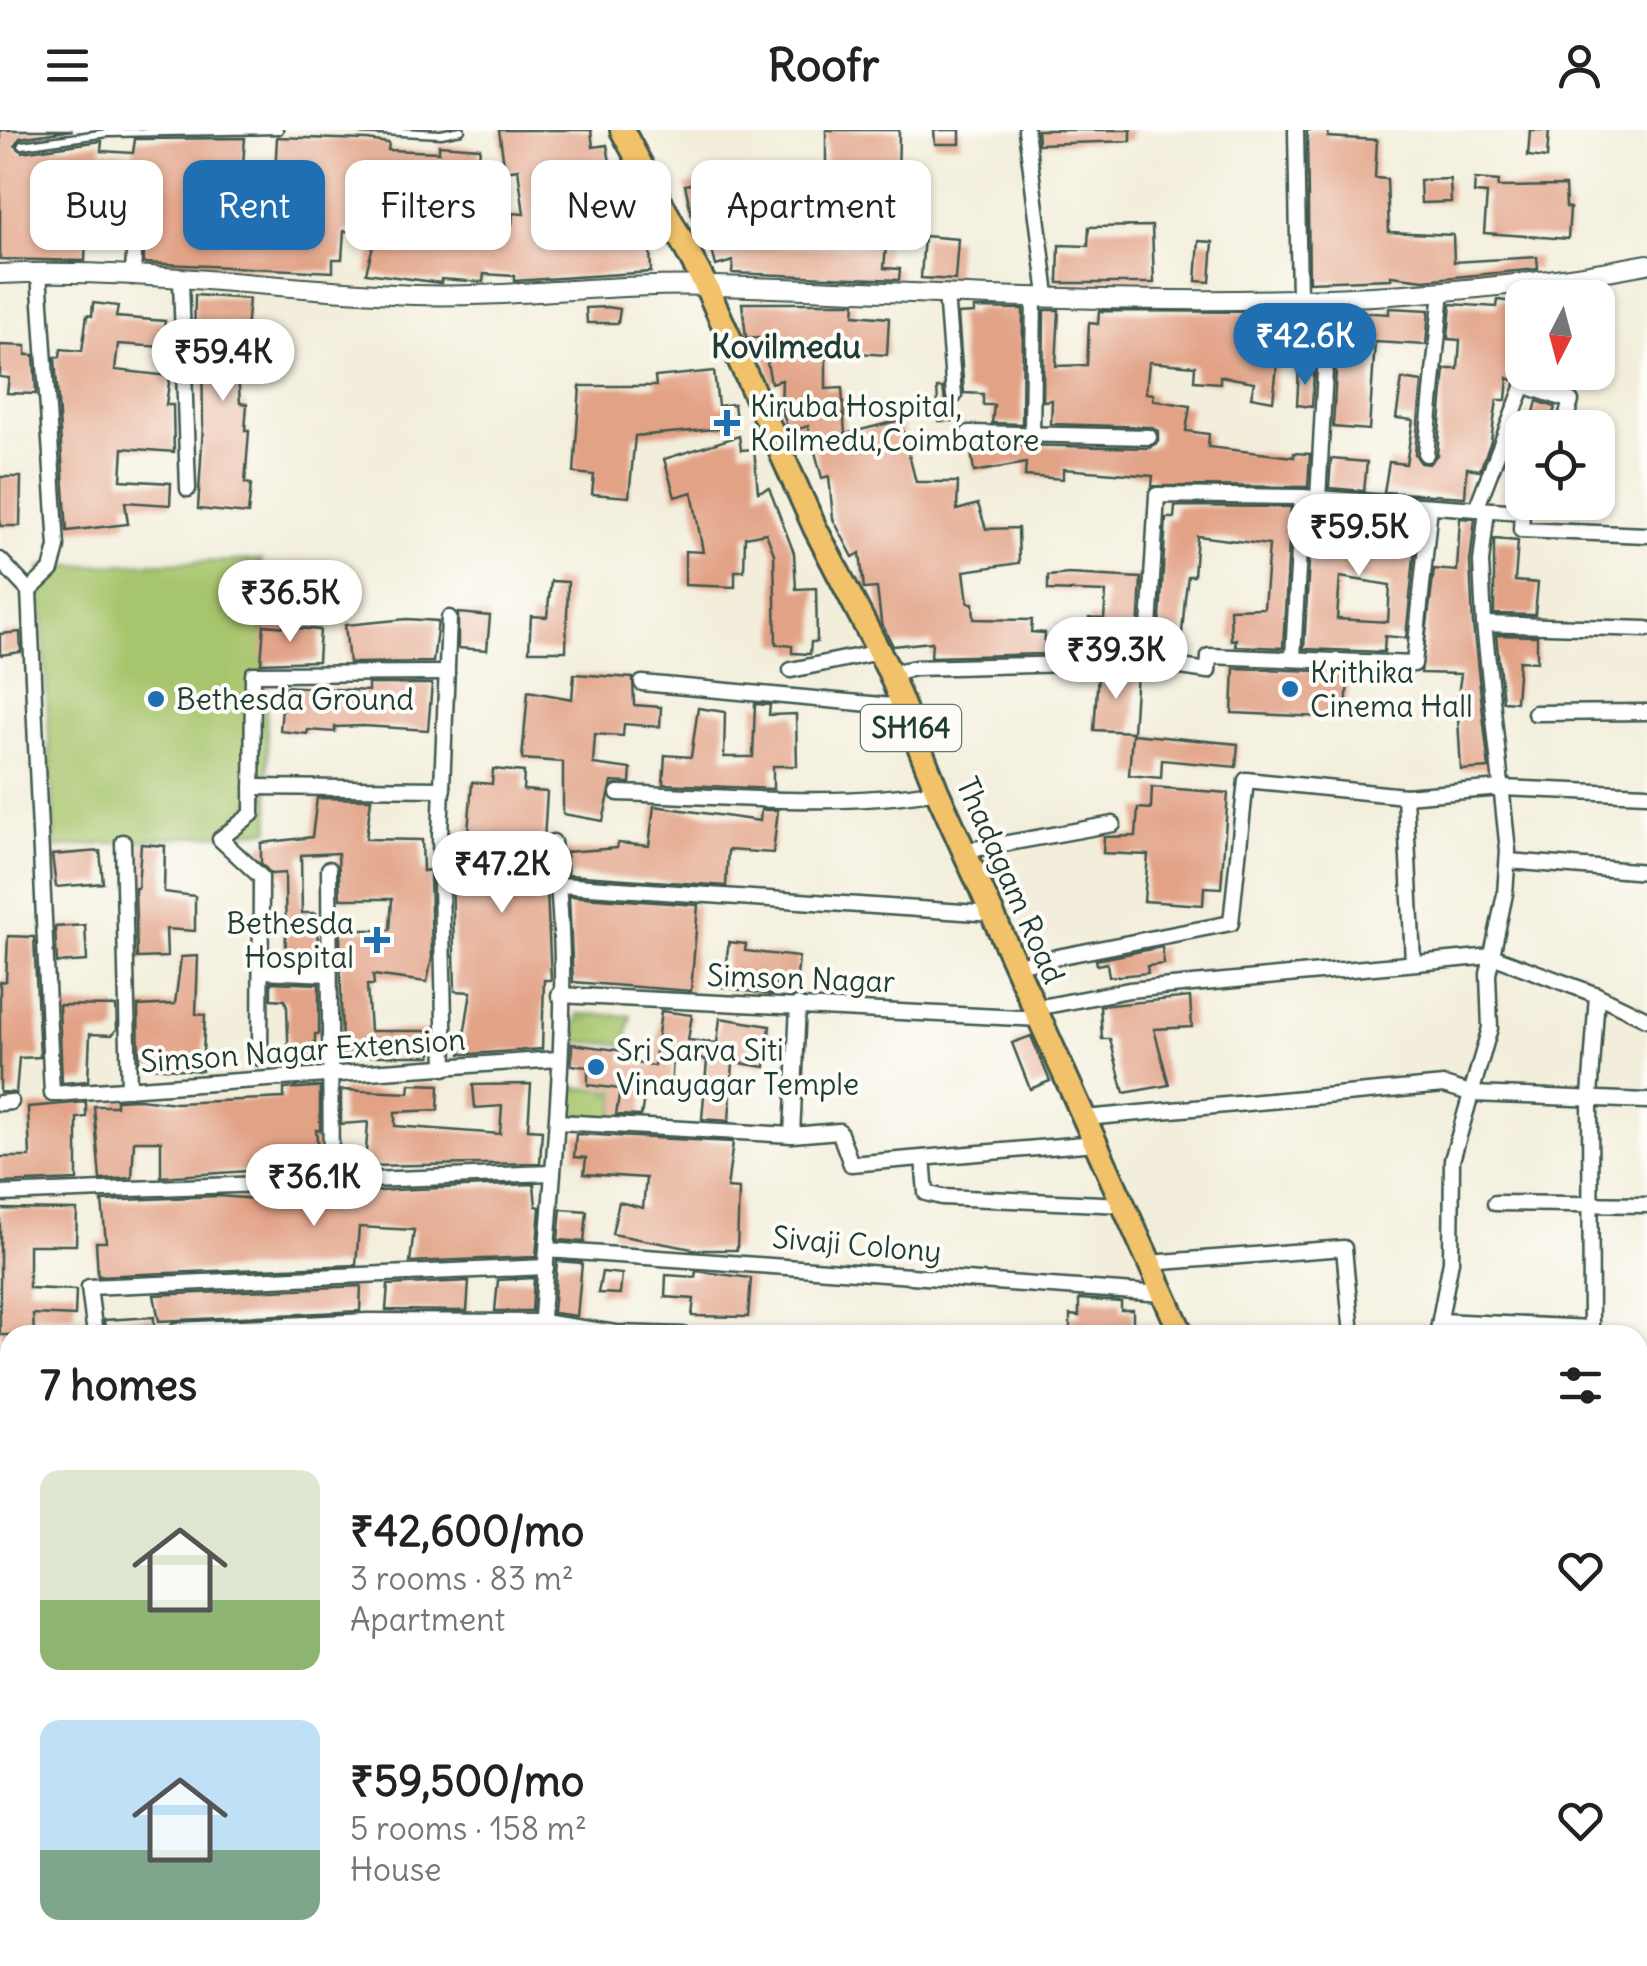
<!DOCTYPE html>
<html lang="en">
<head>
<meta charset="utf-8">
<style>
  :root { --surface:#fff; --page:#f6f6f6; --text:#222; --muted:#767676; --accent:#1f6fb2 }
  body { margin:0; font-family:Delius,sans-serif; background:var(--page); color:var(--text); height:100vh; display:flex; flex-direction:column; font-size:38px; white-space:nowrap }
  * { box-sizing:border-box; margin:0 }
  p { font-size:32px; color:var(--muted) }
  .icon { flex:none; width:55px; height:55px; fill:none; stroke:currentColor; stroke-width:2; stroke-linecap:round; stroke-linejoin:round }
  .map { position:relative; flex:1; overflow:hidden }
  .side { position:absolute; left:0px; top:1195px; width:1648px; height:642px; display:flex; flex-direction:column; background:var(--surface); border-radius:30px 30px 0 0; box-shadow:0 2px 8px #0004 }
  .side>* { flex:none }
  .banner { position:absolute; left:30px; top:30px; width:1000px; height:90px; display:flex; gap:20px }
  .needle { width:65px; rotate:186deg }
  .tools { position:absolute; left:1505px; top:150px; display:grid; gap:20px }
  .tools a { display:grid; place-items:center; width:110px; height:110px; border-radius:20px; background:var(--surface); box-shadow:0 2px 8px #0004; font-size:50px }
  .price { position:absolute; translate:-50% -85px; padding:0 22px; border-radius:35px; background:#fff; color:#222; font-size:32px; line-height:65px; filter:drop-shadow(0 2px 5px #0008) }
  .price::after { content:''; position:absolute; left:50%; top:60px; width:30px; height:22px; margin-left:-15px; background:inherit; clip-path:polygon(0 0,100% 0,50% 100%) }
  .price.on { background:var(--accent); color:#fff }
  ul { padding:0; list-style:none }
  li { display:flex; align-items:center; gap:30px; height:250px; padding:0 40px }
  li span { display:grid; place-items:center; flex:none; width:280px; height:200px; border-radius:20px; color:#555 }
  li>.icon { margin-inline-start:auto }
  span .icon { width:120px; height:120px; fill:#fffc; stroke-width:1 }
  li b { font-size:42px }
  h2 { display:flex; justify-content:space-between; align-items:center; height:120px; padding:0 40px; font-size:42px }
  .pill { padding:0 35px; border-radius:20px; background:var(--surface); box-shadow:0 2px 8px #0004; font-size:35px; line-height:90px }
  .pill.on { background:var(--accent); color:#fff }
  header { display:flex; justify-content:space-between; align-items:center; height:130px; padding:0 40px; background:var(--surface); font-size:45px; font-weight:700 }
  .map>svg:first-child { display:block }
</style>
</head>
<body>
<header><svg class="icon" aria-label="menu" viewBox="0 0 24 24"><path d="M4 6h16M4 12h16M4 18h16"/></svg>Roofr<svg class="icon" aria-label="person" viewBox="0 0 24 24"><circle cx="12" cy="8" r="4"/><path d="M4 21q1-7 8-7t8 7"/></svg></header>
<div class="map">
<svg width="1647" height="1836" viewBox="0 0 1647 1836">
  <defs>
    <pattern id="park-tufts" width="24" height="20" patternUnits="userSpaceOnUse" patternTransform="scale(2.5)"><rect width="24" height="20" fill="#a7c56c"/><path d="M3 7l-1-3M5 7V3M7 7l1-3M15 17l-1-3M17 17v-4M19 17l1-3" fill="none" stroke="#87a15a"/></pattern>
  </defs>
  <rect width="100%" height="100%" fill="#fdfcf7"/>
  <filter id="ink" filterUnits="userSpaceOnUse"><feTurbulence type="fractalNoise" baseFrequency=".01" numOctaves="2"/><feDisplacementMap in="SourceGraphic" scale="20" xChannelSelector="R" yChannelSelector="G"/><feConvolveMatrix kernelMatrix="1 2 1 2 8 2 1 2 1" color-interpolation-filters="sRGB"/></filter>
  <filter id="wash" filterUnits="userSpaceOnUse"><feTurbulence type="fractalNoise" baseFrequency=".0048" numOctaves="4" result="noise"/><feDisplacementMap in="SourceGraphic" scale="40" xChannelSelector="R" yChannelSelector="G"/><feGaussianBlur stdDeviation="2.25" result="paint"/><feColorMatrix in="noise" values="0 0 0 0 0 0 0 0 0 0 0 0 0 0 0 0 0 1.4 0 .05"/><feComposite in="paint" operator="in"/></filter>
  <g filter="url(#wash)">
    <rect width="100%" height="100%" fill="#f3eedb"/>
    <polygon fill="#a7c56c" stroke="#638150" stroke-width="2.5" points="261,430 270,700 55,718 40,437"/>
    <g fill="url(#park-tufts)" stroke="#638150" stroke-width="2.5">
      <polygon points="578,884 631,886 625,915 575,911"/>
      <polygon points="568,957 617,961 613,991 564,988"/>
    </g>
    <g id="blocks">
      <g fill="#e2a286" fill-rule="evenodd">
        <polygon points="0,0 73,0 20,8 15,15 22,22 102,11 101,21 133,23 135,9 245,8 241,62 274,65 277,7 367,10 389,13 388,20 439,22 439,15 480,18 476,61 482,61 481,90 512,94 513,83 524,84 518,39 505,41 499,0 591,0 593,17 607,15 614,56 623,54 628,84 636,83 642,118 650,118 651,142 514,151 514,146 484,144 483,152 441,149 441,153 366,143 379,92 389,93 388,49 362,46 358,102 344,101 342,129 333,129 333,142 144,133 144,59 114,56 88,56 85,131 0,129"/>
        <polygon points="826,0 899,0 898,57 826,55"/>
        <polygon points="934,0 960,0 960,14 935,14"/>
        <polygon points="1037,0 1131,0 1131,11 1038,14"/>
        <polygon points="1307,0 1329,0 1328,7 1377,10 1375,48 1387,49 1389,102 1453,105 1454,132 1537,127 1538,139 1424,150 1391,146 1391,149 1309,152"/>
        <polygon points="1530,0 1549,0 1547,28 1528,26"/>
        <polygon points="1450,49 1451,72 1421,73 1420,50"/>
        <polygon points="1475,49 1499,51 1498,57 1565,56 1566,77 1570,78 1568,109 1484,103 1487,64 1474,63"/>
        <polygon points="701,52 712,54 712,59 740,55 746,98 769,95 771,117 886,117 884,138 900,139 899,150 732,143 733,131 716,136 705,93 694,95 685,55"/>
        <polygon points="1152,96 1154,153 1058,153 1059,115 1088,116 1089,97"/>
        <polygon points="924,106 958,109 955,150 921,148"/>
        <polygon points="1199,111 1213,112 1210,152 1196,151"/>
        <polygon points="195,165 249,169 242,242 238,242 240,273 247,274 245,301 249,301 245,353 251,354 248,384 198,379 203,296 202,214 194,214"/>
        <polygon points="1498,170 1522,173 1522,214 1512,250 1508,248 1506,270 1497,270 1491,311 1480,340 1467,338 1465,367 1384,362 1389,332 1406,334 1413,290 1396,288 1402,249 1422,252 1415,324 1421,333 1429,334 1437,325 1445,239 1458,239 1460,210 1448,209 1451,174 1497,177"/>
        <polygon points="93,173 118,176 116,187 165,191 163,217 118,214 115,240 170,246 166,275 173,275 174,322 123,318 121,350 171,353 170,375 125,372 128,394 67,401 55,227 60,227 61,219 82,221 87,185 92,186"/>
        <polygon points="742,173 855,173 854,185 889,188 887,225 826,221 826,259 842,258 845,304 900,290 916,352 958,352 957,380 978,374 986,399 1018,398 1019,433 964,441 968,473 973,473 974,489 1032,490 1031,502 1045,503 1044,524 931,527 932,512 893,516 881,492 877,458 864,459 860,423 853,427 833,389 829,346 822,348 808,296 789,302 781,278 782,250 771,253 766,227 758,226 758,208 746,207"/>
        <polygon points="607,177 620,179 618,193 587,193 586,178"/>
        <polygon points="974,178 1023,179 1022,294 992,293 994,275 983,275 983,264 964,263 958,184 974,183"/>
        <polygon points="1389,178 1429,180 1426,215 1375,212 1369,300 1333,297 1339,181 1389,184"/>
        <polygon points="1044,180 1059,180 1056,236 1087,235 1089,193 1098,194 1099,181 1287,182 1286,188 1317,189 1316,206 1298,205 1298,220 1279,219 1273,271 1251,267 1254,252 1220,246 1220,253 1194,251 1195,236 1149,232 1146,263 1154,264 1153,270 1190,276 1186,301 1209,304 1208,317 1294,327 1294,323 1310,324 1308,357 1152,356 1153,346 1063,339 1063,349 1025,346 1026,333 974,342 970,314 1149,318 1158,312 1158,301 1150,297 1051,294 1052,270 1043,271"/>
        <polygon points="0,215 26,216 26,225 34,225 36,264 7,263 9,248 0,247"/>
        <polygon points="1299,238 1314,241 1312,277 1297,275"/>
        <polygon points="714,241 718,276 734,274 737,297 635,306 629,367 592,364 594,345 574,343 580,256 656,256 655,247"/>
        <polygon points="937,258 943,258 945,271 952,276 953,291 939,291"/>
        <polygon points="1537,271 1555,277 1550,298 1530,298"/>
        <polygon points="739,306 741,320 754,319 758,362 769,358 794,423 796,459 816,458 817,512 811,512 810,524 792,523 792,516 776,514 774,424 766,403 745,407 744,441 735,441 735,457 685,455 685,421 703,422 692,362 675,367 664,329"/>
        <polygon points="1331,329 1367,332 1364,361 1329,358"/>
        <polygon points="0,347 21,347 20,396 0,396"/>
        <polygon points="1175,376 1291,377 1283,518 1235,516 1236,509 1231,510 1230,479 1264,478 1269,415 1197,406 1194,446 1188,446 1185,468 1180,526 1158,523 1166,388 1174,388"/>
        <path d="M 1312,378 L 1418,386 L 1406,508 L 1385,506 L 1384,522 L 1304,519 ZM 1340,447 L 1390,455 L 1388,492 L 1337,489 Z"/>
        <polygon points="1460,388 1475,389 1470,432 1473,495 1489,638 1461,640 1457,572 1461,544 1421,543 1434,439 1457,441"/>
        <polygon points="1494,409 1518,411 1515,451 1538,453 1535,485 1494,484"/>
        <polygon points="1069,444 1141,448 1137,522 1087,520 1089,488 1104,489 1106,462 1048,460 1048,446"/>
        <polygon points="551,451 568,452 566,521 529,521 531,486 547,487"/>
        <polygon points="458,483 490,486 487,520 458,518"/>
        <polygon points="407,489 438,491 433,532 349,533 345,495"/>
        <polygon points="264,495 320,500 318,531 261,533"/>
        <polygon points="20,502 21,522 0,525 0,504"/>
        <polygon points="1496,505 1537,506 1537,532 1519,531 1516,572 1503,571"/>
        <polygon points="1234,538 1348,542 1346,588 1232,583"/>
        <polygon points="1137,543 1133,602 1094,600 1098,544"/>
        <polygon points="574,544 633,548 634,575 661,577 660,597 624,594 623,606 595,604 593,634 631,639 630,653 612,652 603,691 563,684 563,632 522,629 528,561 572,569"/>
        <polygon points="368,554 432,554 428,600 363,596 335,597 335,602 308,600 307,604 280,601 284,556 368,561"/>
        <polygon points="755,574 770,575 769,585 796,584 797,636 773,636 773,659 663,654 665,625 691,627 698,578 725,582 724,627 753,627"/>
        <polygon points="1132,604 1238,614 1236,637 1162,630 1161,648 1129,645"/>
        <polygon points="493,639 524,642 523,660 547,662 541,759 547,760 551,850 544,850 542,919 470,924 461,924 471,862 455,861 451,702 468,703 472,652 492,654"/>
        <polygon points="1152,657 1228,663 1221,758 1204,757 1203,775 1144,771 1148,725 1103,723 1104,707 1136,706 1138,678 1151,679"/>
        <polygon points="317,668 371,669 366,709 422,710 423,741 430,740 432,828 427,852 373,845 374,855 367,855 370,901 430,901 431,926 342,926 340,800 390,800 392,769 340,769 338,723 301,725 302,783 316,783 319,833 286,831 285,743 271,744 261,733 261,713 312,707"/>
        <polygon points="654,676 760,691 761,680 778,680 773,723 728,720 726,756 568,745 566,722 617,718 618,713 649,716"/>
        <polygon points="141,714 165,716 164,762 195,766 195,801 166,799 167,827 137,828 135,758 138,758"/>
        <polygon points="100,721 103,753 56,757 52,725"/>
        <polygon points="569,766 698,775 691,861 573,852"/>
        <polygon points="85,795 87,831 57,833 55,797"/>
        <polygon points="8,806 34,807 40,927 19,928 16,963 0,962 0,852 6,851"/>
        <polygon points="729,812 746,814 745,821 799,827 796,857 773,855 772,865 722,857"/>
        <polygon points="1162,817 1164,834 1147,836 1148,843 1109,847 1107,833 1097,835 1096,830"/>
        <polygon points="198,826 196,884 205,885 202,941 139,936 138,876 175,874 181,827"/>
        <polygon points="271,852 319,854 319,904 315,904 315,926 306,926 306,936 289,937 287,877 285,870 271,869"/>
        <polygon points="1190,867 1192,897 1154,899 1169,955 1124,963 1110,909 1102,909 1100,876"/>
        <polygon points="59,875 116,876 117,899 112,905 90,904 88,951 62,953"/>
        <polygon points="661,881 692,885 688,910 717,913 720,888 770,896 765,937 733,932 729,991 702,989 707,930 673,926 671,962 645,961 641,986 616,985 620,959 588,955 588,937 571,935 572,914 624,921 623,931 654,936"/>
        <polygon points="1031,906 1050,951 1030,959 1012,913"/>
        <polygon points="410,954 439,955 438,980 395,982 395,996 500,1004 502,976 475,978 473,955 531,954 528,999 542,1000 540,1033 365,1036 368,992 341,994 341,960 409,963"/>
        <polygon points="315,957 320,957 320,1000 316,1000 320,1036 161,1047 161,1011 134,1011 132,1048 100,1050 94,976 116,976 116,970 139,969 176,973 284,968 284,959"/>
        <polygon points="86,972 86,987 77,988 77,1050 0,1053 0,1027 30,1027 28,977"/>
        <polygon points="576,1004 733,1012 727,1058 739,1059 737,1120 698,1120 612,1104 619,1072 643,1078 646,1048 584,1044 586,1028 574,1027"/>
        <polygon points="534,1054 536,1076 540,1077 536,1127 410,1132 414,1100 359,1097 356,1135 98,1146 96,1112 106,1112 102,1071 218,1066 298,1072 298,1068 394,1060"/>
        <polygon points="0,1079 77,1080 76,1115 29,1115 29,1158 76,1160 75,1186 33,1184 34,1205 0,1205"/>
        <polygon points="561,1079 587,1081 584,1112 558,1110"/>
        <polygon points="557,1131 582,1133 577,1186 553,1183"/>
        <polygon points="696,1141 751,1148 748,1187 692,1186 694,1169 665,1167 666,1145 695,1147"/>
        <polygon points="602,1142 622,1144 620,1164 598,1163"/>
        <polygon points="534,1148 532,1181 495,1181 498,1150"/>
        <polygon points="469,1151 467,1181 386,1180 388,1155"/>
        <polygon points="361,1156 360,1181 159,1191 154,1165"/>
        <polygon points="1079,1169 1121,1172 1121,1180 1133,1180 1133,1201 1070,1200 1070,1185 1079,1186"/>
        <polygon points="154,1187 154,1205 106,1205 104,1190"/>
      </g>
    </g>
  </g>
  <g filter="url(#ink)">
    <use href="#blocks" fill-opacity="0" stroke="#3f584d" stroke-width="2.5"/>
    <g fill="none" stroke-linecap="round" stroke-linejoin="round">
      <defs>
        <g id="service">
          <polyline points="362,0 441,4 461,0"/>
          <polyline points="22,15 107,3 279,0"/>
          <polyline points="953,1836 953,1828"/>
        </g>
        <g id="minor">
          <polyline points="1026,0 1047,165"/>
          <polyline points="1296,0 1299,168"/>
          <polyline points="133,147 136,74"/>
          <polyline points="181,150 188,359"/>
          <polyline points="946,163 954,266"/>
          <polyline points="1523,255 1571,271 1563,298"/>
          <polyline points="1032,302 1034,166"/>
          <polyline points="969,303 1149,307"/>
          <polyline points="1426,324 1442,161"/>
          <polyline points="1318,369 1329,167"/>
          <polyline points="1476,379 1529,242"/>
          <polyline points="0,430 29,461 52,964 558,929"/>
          <polyline points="29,461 51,440 57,417 39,143"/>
          <polyline points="1484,494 1647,499"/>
          <polyline points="1293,527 1302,367"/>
          <polyline points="1147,532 1208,541 1209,526 1414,534 1430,376"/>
          <polyline points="791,540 879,522"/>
          <polyline points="890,543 915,538 1147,532 1157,365 1302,367 1522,382 1521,400 1647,405"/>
          <polyline points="642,553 903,577"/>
          <polyline points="1535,583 1647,582"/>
          <polyline points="252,657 443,659"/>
          <path d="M 618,663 C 723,666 833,679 937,661"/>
          <polyline points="1405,666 1501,658 1647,664"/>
          <polyline points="123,712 129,959"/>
          <polyline points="964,721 1113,694"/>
          <polyline points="1508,731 1647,742"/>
          <polyline points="329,739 331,1050"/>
          <polyline points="559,755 993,784"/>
          <polyline points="1016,835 1231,793 1246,650 1405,666 1413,832"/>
          <polyline points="262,841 329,844"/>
          <polyline points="559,865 1041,889"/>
          <polyline points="1597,865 1647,889"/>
          <polyline points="1036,878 1129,860 1492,826 1597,865 1590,967 1591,1205"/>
          <polyline points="260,928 261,747 220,709 252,684 253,544 447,543"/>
          <polyline points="445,938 440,706 449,488"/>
          <polyline points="0,973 11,972"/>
          <polyline points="1085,988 1444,955 1473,964 1647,971"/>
          <polyline points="557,992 792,1005 839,1001 851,1034 1096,1013"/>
          <polyline points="792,1005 798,875"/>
          <polyline points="923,1028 926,1063 942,1067 1124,1075"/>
          <polyline points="0,1064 552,1043"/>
          <polyline points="1495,1073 1647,1075"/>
          <polyline points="547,1120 1163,1164"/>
          <polyline points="1149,1133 1344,1118 1352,1205"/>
          <polyline points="1440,1191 1591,1198"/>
          <polyline points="177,1200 368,1191 542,1192 616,1203 683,1205"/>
          <polyline points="95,1205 89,1157 546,1137"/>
          <path d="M 541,1205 C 550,1042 576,874 553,712"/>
          <polyline points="1437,1205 1451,1131 1452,1030 1490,898 1488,844 1505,764 1508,721 1484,494 1481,432 1487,380"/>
          <polyline points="0,1398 10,1494"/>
          <polyline points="1638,1492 1647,1491"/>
          <polyline points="111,1828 112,1836"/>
          <polyline points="624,1828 625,1836"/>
          <polyline points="701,1828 701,1836"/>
          <polyline points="227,1836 227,1828"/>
          <polyline points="350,1836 350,1828"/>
          <polyline points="469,1836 469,1828"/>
          <polyline points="521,1836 521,1828"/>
        </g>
        <path id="tertiary" d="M 0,144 C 138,137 276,160 414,165 C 513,168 613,153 712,156 C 1023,164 1339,193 1647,134"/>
        <g id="primary">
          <polyline points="622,0 706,156 815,398 890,543 937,661 1182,1205"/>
          <polyline points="1469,1828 1473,1836"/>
        </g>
      </defs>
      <use href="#service" stroke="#3f584d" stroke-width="11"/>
      <use href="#minor" stroke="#3f584d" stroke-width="19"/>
      <use href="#tertiary" stroke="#3f584d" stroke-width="22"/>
      <use href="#primary" stroke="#3f584d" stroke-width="28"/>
      <use href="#service" stroke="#fff" stroke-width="6"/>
      <use href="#minor" stroke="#fff" stroke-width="14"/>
      <use href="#tertiary" stroke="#fff" stroke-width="18"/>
      <use href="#primary" stroke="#f2c26a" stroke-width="22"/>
    </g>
  </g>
  <g fill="#1f6fb2" stroke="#fdfcf7" stroke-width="4">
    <path d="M722 278h10v10h10v10h-10v10h-10v-10h-10v-10h10z"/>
    <circle cx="1290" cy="559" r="10"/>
    <circle cx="156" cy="569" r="10"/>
    <path d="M372 795h10v10h10v10h-10v10h-10v-10h-10v-10h10z"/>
    <circle cx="596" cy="937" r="10"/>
  </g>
  <g text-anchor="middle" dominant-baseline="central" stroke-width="8" stroke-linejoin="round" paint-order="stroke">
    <rect fill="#fdfcf7" stroke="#62766e" stroke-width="2.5" x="861" y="575" width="100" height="46" rx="8"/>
    <g font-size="28" font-weight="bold" fill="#1f3d34">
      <text x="911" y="598">SH164</text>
    </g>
    <g font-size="30" fill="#1f3d34" stroke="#fdfcf7" text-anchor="start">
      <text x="750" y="276">Kiruba Hospital,<tspan x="750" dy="34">Koilmedu,Coimbatore</tspan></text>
      <text x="1310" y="542">Krithika<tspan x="1310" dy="34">Cinema Hall</tspan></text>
      <text x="176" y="569">Bethesda Ground</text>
      <text x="354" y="793" text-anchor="end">Bethesda<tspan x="354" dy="34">Hospital</tspan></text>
      <text x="616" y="920">Sri Sarva Siti<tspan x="616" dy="34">Vinayagar Temple</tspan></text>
    </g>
    <g font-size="30" fill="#1f3d34" stroke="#fdfcf7">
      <text transform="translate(1011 750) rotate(66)">Thadagam Road</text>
      <text transform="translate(801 848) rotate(2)">Simson Nagar</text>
      <text transform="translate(303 920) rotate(-4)">Simson Nagar Extension</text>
      <text transform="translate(857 1114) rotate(5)">Sivaji Colony</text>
    </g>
    <g font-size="32" font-weight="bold" fill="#1f3d34" stroke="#fdfcf7">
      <text x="786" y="216">Kovilmedu</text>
    </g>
  </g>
</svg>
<div class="tools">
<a><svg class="needle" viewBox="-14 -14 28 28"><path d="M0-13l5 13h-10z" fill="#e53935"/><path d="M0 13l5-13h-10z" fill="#767676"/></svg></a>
<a><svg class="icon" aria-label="locate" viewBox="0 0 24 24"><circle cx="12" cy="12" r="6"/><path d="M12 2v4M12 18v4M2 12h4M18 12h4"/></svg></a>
</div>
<b class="price on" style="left:1305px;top:258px">₹42.6K</b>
<b class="price" style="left:223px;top:274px">₹59.4K</b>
<b class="price" style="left:1359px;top:449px">₹59.5K</b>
<b class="price" style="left:290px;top:515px">₹36.5K</b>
<b class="price" style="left:1116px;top:572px">₹39.3K</b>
<b class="price" style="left:502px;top:786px">₹47.2K</b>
<b class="price" style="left:314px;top:1099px">₹36.1K</b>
<div class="banner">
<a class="pill">Buy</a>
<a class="pill on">Rent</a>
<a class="pill">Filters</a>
<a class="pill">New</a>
<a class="pill">Apartment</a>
</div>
<section class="side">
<h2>7 homes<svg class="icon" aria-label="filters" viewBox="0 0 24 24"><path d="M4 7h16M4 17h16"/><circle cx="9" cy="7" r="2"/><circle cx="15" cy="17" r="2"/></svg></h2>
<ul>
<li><span style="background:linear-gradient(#dfe7d0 65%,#8fb573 0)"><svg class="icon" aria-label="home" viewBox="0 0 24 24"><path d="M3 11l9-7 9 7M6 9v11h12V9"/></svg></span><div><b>₹42,600/mo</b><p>3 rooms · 83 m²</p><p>Apartment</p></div><svg class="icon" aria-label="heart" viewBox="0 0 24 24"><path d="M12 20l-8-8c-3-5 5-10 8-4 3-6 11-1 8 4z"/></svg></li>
<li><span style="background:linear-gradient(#bfe0f5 65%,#7fa58c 0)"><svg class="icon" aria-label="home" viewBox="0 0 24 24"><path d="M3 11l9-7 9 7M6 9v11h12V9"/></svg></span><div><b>₹59,500/mo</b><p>5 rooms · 158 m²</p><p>House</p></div><svg class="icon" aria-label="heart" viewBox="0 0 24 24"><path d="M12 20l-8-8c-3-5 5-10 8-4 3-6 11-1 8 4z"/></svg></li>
</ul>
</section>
</div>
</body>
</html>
